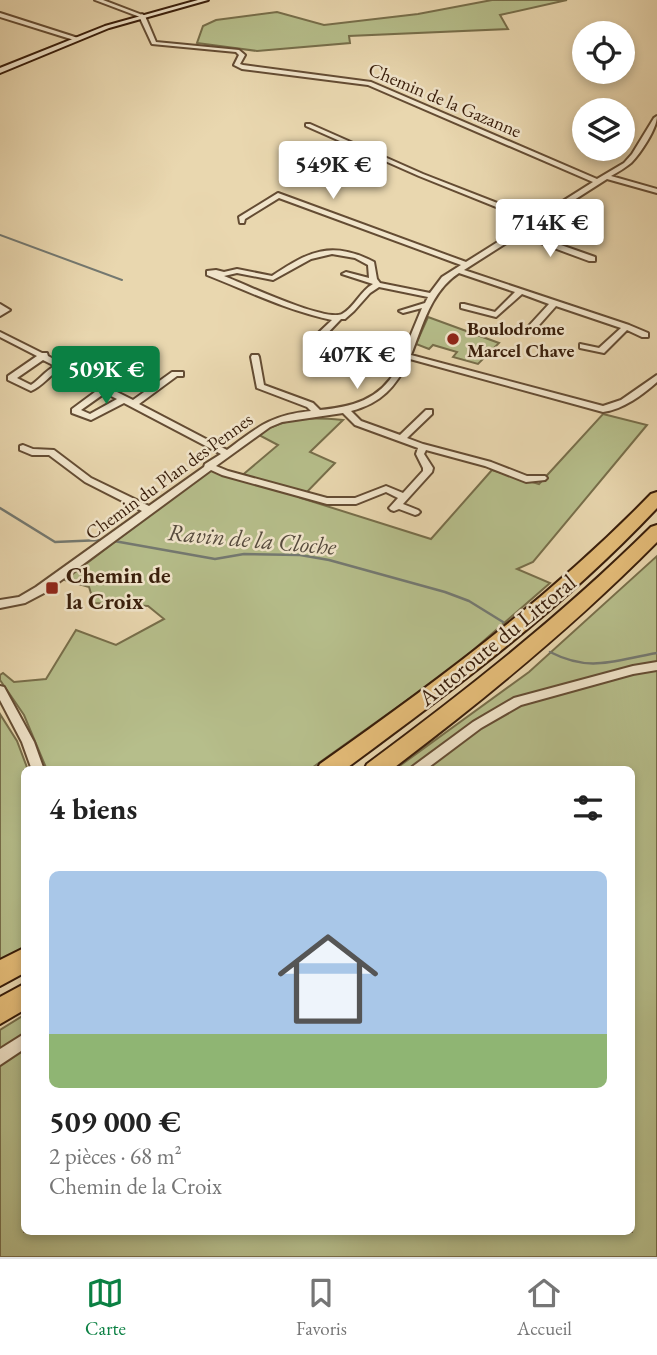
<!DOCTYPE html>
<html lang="fr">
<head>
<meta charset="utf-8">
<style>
  :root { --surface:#fff; --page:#f2f2f2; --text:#222; --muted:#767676; --line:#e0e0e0; --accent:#0b8043 }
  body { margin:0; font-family:"EB Garamond",serif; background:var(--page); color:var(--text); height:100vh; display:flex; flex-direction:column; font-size:26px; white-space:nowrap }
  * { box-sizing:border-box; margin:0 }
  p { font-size:23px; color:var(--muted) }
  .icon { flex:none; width:38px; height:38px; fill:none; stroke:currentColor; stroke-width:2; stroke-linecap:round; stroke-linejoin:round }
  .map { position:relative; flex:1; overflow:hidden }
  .drawer { position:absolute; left:21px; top:766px; width:614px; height:469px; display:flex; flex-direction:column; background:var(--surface); border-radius:10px; box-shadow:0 4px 10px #0003 }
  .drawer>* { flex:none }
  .buttons { position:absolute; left:572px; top:21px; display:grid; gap:14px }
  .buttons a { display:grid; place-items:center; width:63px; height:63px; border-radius:50%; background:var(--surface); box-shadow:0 4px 10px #0003; font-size:35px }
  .price { position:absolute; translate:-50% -60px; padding:0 16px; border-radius:7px; background:#fff; color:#222; font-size:23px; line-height:46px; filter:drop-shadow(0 2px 4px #0008) }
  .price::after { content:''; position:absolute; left:50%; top:42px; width:21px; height:16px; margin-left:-10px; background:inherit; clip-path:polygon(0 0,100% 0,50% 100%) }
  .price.on { background:var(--accent); color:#fff }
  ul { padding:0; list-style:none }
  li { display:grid; align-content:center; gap:14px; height:371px; padding:0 28px }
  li+li { border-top:2px solid var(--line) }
  li span { display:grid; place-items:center; height:217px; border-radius:10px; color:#555 }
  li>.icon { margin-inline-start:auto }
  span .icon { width:126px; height:126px; fill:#fffc; stroke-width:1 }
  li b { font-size:30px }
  h2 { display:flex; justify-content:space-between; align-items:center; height:84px; padding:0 28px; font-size:30px }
  .tabs { display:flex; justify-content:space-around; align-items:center; height:98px; border-top:2px solid var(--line); background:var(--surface); font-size:19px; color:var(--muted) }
  .tabs a { display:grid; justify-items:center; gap:4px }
  .tabs .on { color:var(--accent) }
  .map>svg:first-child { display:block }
</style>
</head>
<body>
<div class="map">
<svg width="657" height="1257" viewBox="0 0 657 1257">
  <rect width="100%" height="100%" fill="#e9d7af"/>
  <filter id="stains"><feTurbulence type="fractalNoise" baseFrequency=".00286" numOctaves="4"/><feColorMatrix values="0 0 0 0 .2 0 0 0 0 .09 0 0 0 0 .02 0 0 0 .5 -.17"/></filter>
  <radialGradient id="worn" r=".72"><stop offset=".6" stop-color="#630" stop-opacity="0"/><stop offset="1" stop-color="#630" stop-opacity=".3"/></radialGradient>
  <g fill="#b6be8b" stroke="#776e4a" stroke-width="2">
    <polygon points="492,0 567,0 500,15 508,29 349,36 350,43 257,51 197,43 203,26 216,20 277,12 324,25 418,14"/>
    <polygon points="428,317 499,343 478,364 453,357 457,352 433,345 429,349 416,344"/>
    <path d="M 603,414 L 647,425 L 533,562 L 517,569 L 550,583 L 455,666 L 309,770 L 47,770 L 24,715 L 0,680 L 0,675 L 3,673 L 14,682 L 46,679 L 76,630 L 116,645 L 164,619 L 148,606 L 94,603 L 89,587 L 65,580 L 210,469 L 239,478 L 278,445 L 257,434 C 288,417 308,417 343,420 L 310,452 L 335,463 L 301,498 L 431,539 L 492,470 L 539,484 Z"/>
    <polygon points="657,556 657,1257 0,1257 0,1030 24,1015 24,1232 632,1232 632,770 394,770 529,672"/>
    <polygon points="0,714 17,741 28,770 24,770 24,948 0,963"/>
  </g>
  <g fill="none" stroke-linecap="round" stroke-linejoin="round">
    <polyline stroke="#747971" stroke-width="2" points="0,235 122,280"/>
    <g stroke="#747971" stroke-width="2.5">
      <polyline points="0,508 55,542 102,540"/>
      <polyline points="114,541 215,559 244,554 300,555 329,560 445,592 469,601 503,622"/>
      <path d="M 550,652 C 591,673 615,660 657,653"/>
    </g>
    <defs>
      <g id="minor">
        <polygon points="0,13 78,38 79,39 74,40 0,17"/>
        <path d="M 142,14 L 145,16 L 156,42 L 239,50 L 245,55 L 240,64 L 243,65 L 371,82 L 597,179 L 624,163 L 632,154 L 654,118 L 657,116 C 657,129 640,154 631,163 C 625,168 618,172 611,176 L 657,189 L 657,193 L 607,179 L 524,232 L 595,257 L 595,261 L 589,261 L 519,235 L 464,270 L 629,325 L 648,333 L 648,337 L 642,337 L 627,330 L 604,353 L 580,348 L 580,344 L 599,348 L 621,328 L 556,306 L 532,333 L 526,333 L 526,329 L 549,304 L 522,294 L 496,317 L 461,308 L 461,304 L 464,304 L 495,312 L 515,292 L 459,273 C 431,291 423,325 411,355 L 603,406 L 621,400 L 657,375 L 657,382 C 642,395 624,409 603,412 L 410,359 C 395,387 382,403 351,411 L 361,421 L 400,435 L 426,410 L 432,410 L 432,414 L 407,438 L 423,444 L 491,462 L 527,476 L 545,476 L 547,478 L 545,480 L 526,482 L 485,466 L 426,450 L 424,454 L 433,468 L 432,472 L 403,504 L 418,510 L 420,512 L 418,514 L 415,515 L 399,509 L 394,511 L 391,510 L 389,508 L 398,498 L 386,492 L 356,504 L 327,504 L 222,475 L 211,470 L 44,593 L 25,603 L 0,608 L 0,600 L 19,597 L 36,587 L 142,511 L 85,482 L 49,455 L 32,455 L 20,450 L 20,446 L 23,445 L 33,449 L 54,450 L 91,478 L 149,506 L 204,467 L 205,464 L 221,454 L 124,403 L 91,420 L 72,413 L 72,409 L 99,389 L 61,369 C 49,375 43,386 31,391 L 8,380 L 8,376 L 37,356 L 0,337 L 0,332 L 42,353 L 47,353 L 48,356 L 98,383 L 134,357 L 140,357 L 140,361 L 105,386 L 133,400 L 172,372 L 183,372 L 183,376 L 177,376 L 139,404 L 227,450 C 258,427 271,415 311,411 L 307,407 L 257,388 L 251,357 L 252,355 L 258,355 L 259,357 L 264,385 L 313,403 L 320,410 C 351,407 380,400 396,370 L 313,347 L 313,338 L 332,320 C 288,311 248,291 207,275 L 207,271 L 216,270 L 224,272 L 237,269 L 272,276 C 309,251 332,240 374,262 L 377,279 L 380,283 L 430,293 L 442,277 L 461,265 L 279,198 L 245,219 L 244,223 L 240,223 L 239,217 L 278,193 L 466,262 L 531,221 L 419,176 L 306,126 L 306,124 L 310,124 L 423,174 L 536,218 L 593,182 L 368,85 L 242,69 L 234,65 L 239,55 L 236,52 L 152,44 L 139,16 ZM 332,254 L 355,258 L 368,265 L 369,278 L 346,272 L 342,274 L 373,284 C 360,291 355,307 342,314 C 325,322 244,284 224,276 L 237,273 L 273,280 L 311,259 ZM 379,287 L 428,297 L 425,303 L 399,311 L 403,313 L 422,308 L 398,366 L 320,344 L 320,341 L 341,319 L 345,319 L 354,311 L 370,293 ZM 43,360 L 55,366 C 45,371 40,379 31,385 L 17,378 ZM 105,393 L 117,399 L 90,414 L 81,410 ZM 343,413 L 355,425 L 418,448 L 416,454 L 423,468 L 423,471 L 403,493 L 386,486 L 355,498 L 327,498 L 228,471 L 216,466 L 270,427 L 282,422 Z"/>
        <polygon points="0,304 10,310 0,316"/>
        <polygon points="657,662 657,670 633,674 521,705 481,728 425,770 410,770 412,767 473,722 514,698 633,666"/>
        <polygon points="0,686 4,687 34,742 44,770 32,770 22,742 0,700"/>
        <polygon points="24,1034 24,1049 0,1065 0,1049"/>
      </g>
      <polygon id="tertiary" points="95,0 103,0 145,16 140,17"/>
      <polygon id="secondary" points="198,0 208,0 109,28 0,73 0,68 105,26"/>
      <g id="motorway">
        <path d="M 657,492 L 657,508 C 563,608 454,689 344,770 L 317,770 L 320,764 C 437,681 551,597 651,494 Z"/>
        <path d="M 657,525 L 657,542 C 575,625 485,699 391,770 L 364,770 L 367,764 C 467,690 563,614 651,527 Z"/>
        <polygon points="24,948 24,973 0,986 0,960"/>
        <polygon points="24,984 24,1010 0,1024 0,997"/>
      </g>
    </defs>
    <use href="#minor" stroke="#644c33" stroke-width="4"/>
    <use href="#tertiary" stroke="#644c33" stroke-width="4"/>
    <use href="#secondary" stroke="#381d0a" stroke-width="4"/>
    <use href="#motorway" stroke="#381d0a" stroke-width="4"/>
    <use href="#minor" fill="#f1e5cb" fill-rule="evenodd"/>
    <use href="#tertiary" fill="#f1e5cb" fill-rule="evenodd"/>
    <use href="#secondary" fill="#f1e5cb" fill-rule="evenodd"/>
    <use href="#motorway" fill="#e4bc78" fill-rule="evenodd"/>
  </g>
  <g fill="#8f2418" stroke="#f1e5cb" stroke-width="2.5">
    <circle cx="453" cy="339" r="7"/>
    <rect x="45" y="581" width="14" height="14" rx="3.5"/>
  </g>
  <g text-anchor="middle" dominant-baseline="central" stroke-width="5" stroke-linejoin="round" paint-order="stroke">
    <g font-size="19" fill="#381d0a" stroke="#f1e5cb">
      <text transform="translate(445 100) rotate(23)">Chemin de la Gazanne</text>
      <text transform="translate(169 476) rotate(-36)">Chemin du Plan des Pennes</text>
    </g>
    <g font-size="19" font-weight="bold" fill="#381d0a" stroke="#f1e5cb" text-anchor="start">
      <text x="467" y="328">Boulodrome<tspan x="467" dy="22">Marcel Chave</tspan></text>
    </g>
    <g font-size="23" font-weight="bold" fill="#381d0a" stroke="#f1e5cb" text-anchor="start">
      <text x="66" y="575">Chemin de<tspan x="66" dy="26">la Croix</tspan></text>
    </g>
    <g font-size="23" fill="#381d0a" stroke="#f1e5cb">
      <text transform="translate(497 640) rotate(-39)">Autoroute du Littoral</text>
    </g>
    <g font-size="24" font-style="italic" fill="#564b3e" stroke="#f1e5cb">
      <text transform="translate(252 539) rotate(5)">Ravin de la Cloche</text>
    </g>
  </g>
  <rect width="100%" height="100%" filter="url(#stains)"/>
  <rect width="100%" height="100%" fill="url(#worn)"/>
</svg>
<div class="buttons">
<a><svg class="icon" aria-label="locate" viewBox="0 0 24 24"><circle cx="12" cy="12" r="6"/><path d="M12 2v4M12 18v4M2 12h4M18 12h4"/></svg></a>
<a><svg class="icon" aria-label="layers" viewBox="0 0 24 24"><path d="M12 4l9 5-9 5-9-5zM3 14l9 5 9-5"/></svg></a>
</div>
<b class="price" style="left:333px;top:201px">549K €</b>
<b class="price" style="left:550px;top:259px">714K €</b>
<b class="price" style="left:357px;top:391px">407K €</b>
<b class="price on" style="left:106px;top:406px">509K €</b>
<section class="drawer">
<h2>4 biens<svg class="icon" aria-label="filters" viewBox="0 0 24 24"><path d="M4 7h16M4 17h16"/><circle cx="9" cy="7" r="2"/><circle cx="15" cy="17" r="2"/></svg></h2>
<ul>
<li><span style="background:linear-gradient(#a9c7e8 75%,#8fb573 0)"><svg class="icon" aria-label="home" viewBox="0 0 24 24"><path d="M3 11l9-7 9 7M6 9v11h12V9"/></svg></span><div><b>509 000 €</b><p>2 pièces · 68 m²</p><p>Chemin de la Croix</p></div></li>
</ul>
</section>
</div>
<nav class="tabs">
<a class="on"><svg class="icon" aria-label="map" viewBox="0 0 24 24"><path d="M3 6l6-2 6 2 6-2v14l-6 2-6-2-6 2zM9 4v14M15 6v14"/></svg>Carte</a>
<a><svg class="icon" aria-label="saved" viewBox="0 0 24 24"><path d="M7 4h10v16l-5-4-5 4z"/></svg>Favoris</a>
<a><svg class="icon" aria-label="home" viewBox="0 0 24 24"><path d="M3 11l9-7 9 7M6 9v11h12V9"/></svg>Accueil</a>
</nav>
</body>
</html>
